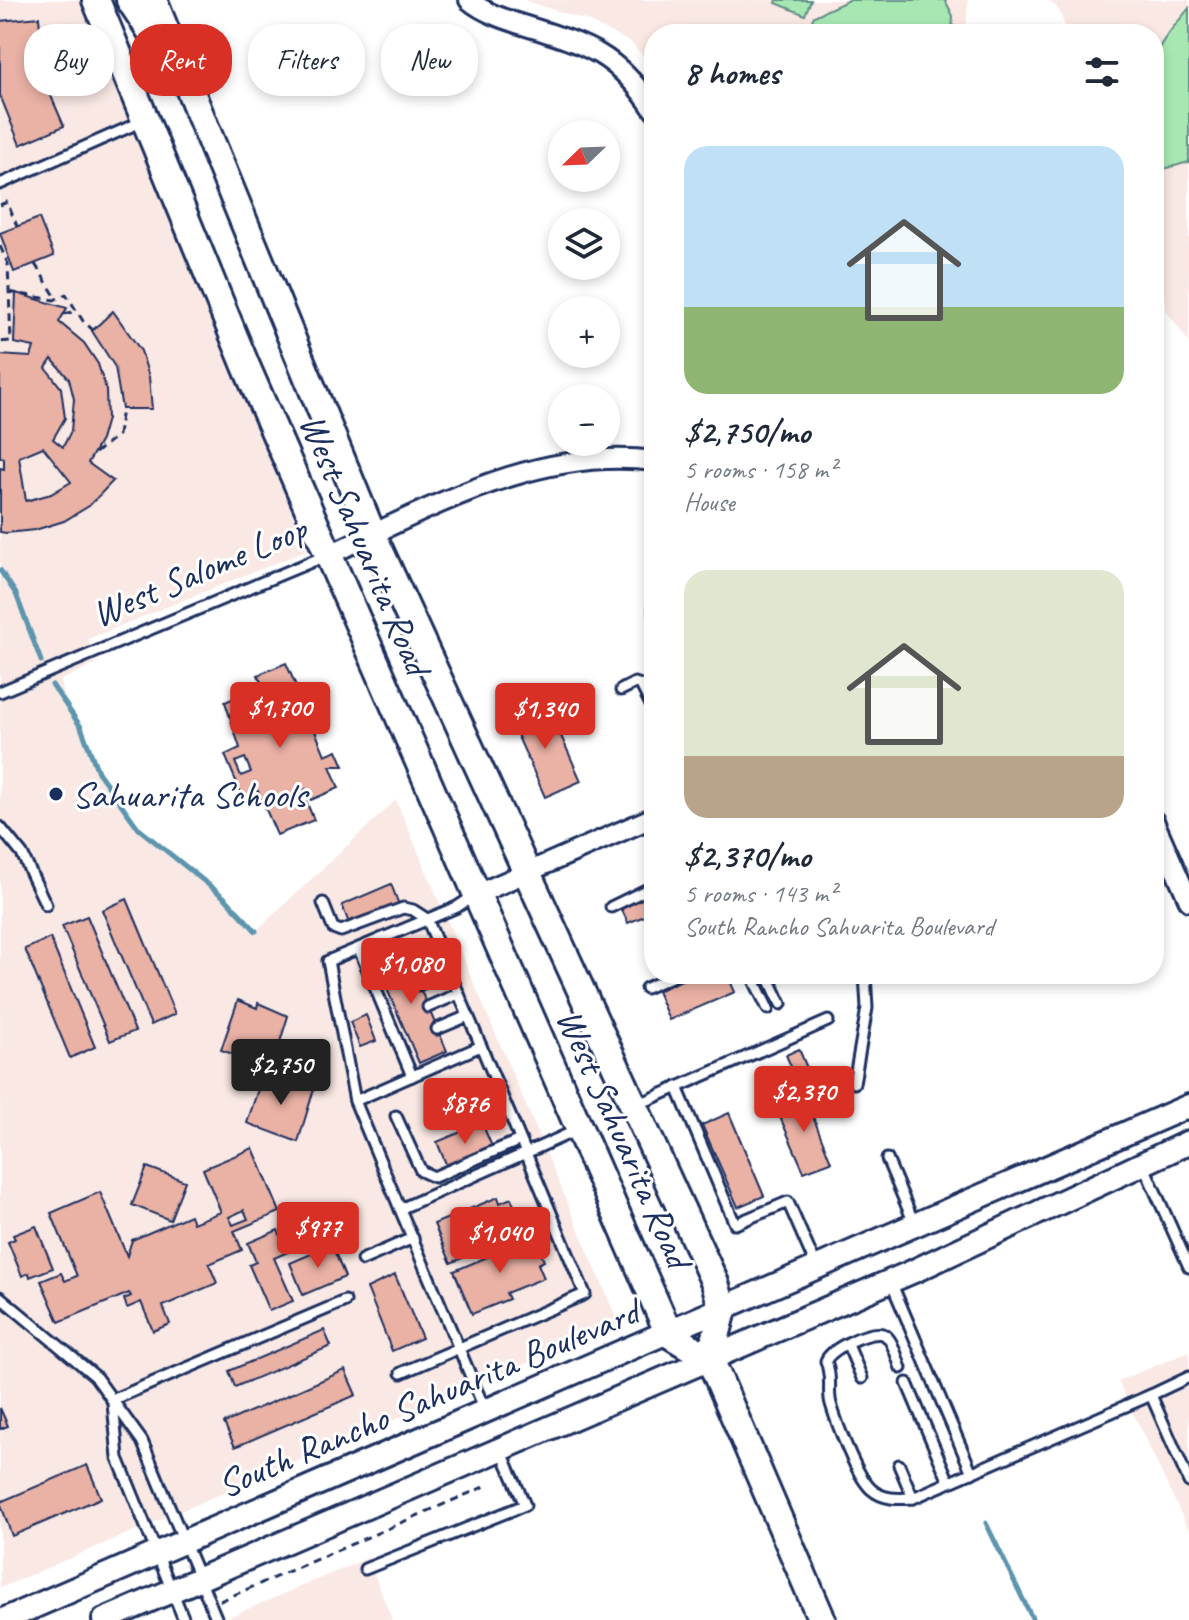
<!DOCTYPE html>
<html lang="en">
<head>
<meta charset="utf-8">
<style>
  :root { --surface:#fff; --page:#f6f6f7; --text:#1f2937; --muted:#747a83; --accent:#d93025 }
  body { margin:0; font-family:Caveat,sans-serif; background:var(--page); color:var(--text); height:100vh; display:flex; flex-direction:column; font-size:30px; white-space:nowrap }
  * { box-sizing:border-box; margin:0 }
  p { font-size:26px; color:var(--muted) }
  .icon { flex:none; width:44px; height:44px; fill:none; stroke:currentColor; stroke-width:2; stroke-linecap:round; stroke-linejoin:round }
  .map { position:relative; flex:1; overflow:hidden }
  .details { position:absolute; left:644px; top:24px; width:520px; height:960px; display:flex; flex-direction:column; background:var(--surface); border-radius:32px; box-shadow:0 4px 12px #0003 }
  .details>* { flex:none }
  .banner { position:absolute; left:24px; top:24px; width:500px; height:72px; display:flex; gap:16px }
  .needle { width:52px; rotate:247deg }
  .buttons { position:absolute; left:548px; top:120px; display:grid; gap:16px }
  .buttons a { display:grid; place-items:center; width:72px; height:72px; border-radius:50%; background:var(--surface); box-shadow:0 4px 12px #0003; font-size:40px }
  .price { position:absolute; translate:-50% -68px; padding:0 18px; border-radius:8px; background:var(--accent); color:#fff; font-size:26px; line-height:52px; filter:drop-shadow(0 2px 4px #0008) }
  .price::after { content:''; position:absolute; left:50%; top:48px; width:24px; height:18px; margin-left:-12px; background:inherit; clip-path:polygon(0 0,100% 0,50% 100%) }
  .price.active { background:#222; color:#fff }
  ul { padding:0; list-style:none }
  li { display:grid; align-content:center; gap:16px; height:424px; padding:0 40px }
  li span { display:grid; place-items:center; height:248px; border-radius:24px; color:#555 }
  li>.icon { margin-inline-start:auto }
  span .icon { width:144px; height:144px; fill:#fffc; stroke-width:1 }
  li b { font-size:34px }
  h2 { display:flex; justify-content:space-between; align-items:center; height:96px; padding:0 40px; font-size:34px }
  .tag { padding:0 28px; border-radius:32px; background:var(--surface); box-shadow:0 4px 12px #0003; font-size:28px; line-height:72px }
  .tag.active { background:var(--accent); color:#fff }
  .map>svg:first-child { display:block }
</style>
</head>
<body>
<div class="map">
<svg width="1189" height="1620" viewBox="0 0 1189 1620">
  <rect width="100%" height="100%" fill="#fff"/>
  <filter id="ink" filterUnits="userSpaceOnUse"><feTurbulence type="fractalNoise" baseFrequency=".0125" numOctaves="2"/><feDisplacementMap in="SourceGraphic" scale="16" xChannelSelector="R" yChannelSelector="G"/><feConvolveMatrix kernelMatrix="1 2 1 2 8 2 1 2 1" color-interpolation-filters="sRGB"/></filter>
  <g filter="url(#ink)">
    <g fill="#f9e8e4">
      <polygon points="0,0 81,0 307,550 88,639 96,664 61,680 64,697 81,727 98,772 155,845 225,898 256,931 396,800 619,1324 0,1588"/>
      <polygon points="524,0 968,0 966,34 654,34 654,67 630,42 585,20"/>
      <polygon points="1047,0 1189,0 1189,342 1167,312 1154,243 1154,34 1069,34 1057,7"/>
      <polygon points="1189,1352 1189,1531 1118,1381"/>
      <polygon points="368,1558 392,1620 222,1620"/>
    </g>
    <g fill="#a7e8b2" stroke="#618c88" stroke-width="2">
      <polygon points="777,0 811,0 805,15 776,3"/>
      <polygon points="849,0 945,0 953,16 952,34 806,34 814,16"/>
      <path d="M 1189,8 L 1189,162 L 1160,170 C 1153,147 1149,85 1154,61 C 1159,41 1177,24 1189,8 Z"/>
    </g>
    <g fill="none" stroke-linecap="round" stroke-linejoin="round">
      <g stroke="#5c95ad" stroke-width="5">
        <polyline points="0,570 16,594 41,661"/>
        <polyline points="52,685 81,727 98,772 139,829 225,898 256,931"/>
        <polyline points="986,1523 1033,1620"/>
      </g>
    </g>
    <g fill="#eab1a5" stroke="#1b2f5e" stroke-width="2" fill-rule="evenodd">
      <polygon points="39,17 45,82 64,126 20,145 0,95 0,21"/>
      <polygon points="39,218 54,256 14,272 0,233"/>
      <path d="M 16,293 L 67,308 L 59,322 L 84,343 L 98,364 L 106,390 L 107,419 L 101,440 L 88,463 L 113,481 L 89,506 L 64,521 L 35,530 L 6,533 L 0,532 L 0,468 L 4,469 L 4,458 L 0,457 L 0,355 L 31,357 L 34,347 L 14,343 ZM 52,359 L 69,379 L 74,399 L 71,431 L 63,447 L 53,439 L 65,418 L 61,388 L 46,368 ZM 43,447 L 71,482 L 51,494 L 26,501 L 19,457 Z"/>
      <polygon points="113,311 141,351 149,377 152,409 122,409 115,367 92,331"/>
      <path d="M 286,663 L 303,702 L 315,696 L 323,715 L 308,714 L 325,755 L 337,750 L 344,766 L 330,766 L 339,788 L 311,800 L 306,789 L 302,791 L 314,820 L 277,835 L 258,791 L 243,798 L 225,755 L 240,748 L 225,702 L 255,689 L 257,694 L 266,694 L 258,675 ZM 245,758 L 251,772 L 241,776 L 235,762 Z"/>
      <polygon points="525,707 531,722 551,713 581,781 545,797 515,730 512,732 505,716"/>
      <polygon points="391,884 399,905 350,926 342,905"/>
      <polygon points="654,892 654,912 628,923 620,906"/>
      <polygon points="127,899 175,1014 151,1025 102,910"/>
      <polygon points="87,916 135,1031 110,1041 62,926"/>
      <polygon points="50,938 95,1047 70,1058 25,949"/>
      <polygon points="403,949 447,1051 419,1063 375,961"/>
      <polygon points="695,974 727,974 735,992 669,1020 657,991"/>
      <polygon points="238,1000 257,1008 258,1003 288,1016 272,1068 221,1050"/>
      <polygon points="366,1015 376,1041 360,1047 350,1022"/>
      <polygon points="799,1049 812,1080 799,1085 786,1055"/>
      <polygon points="263,1074 314,1089 298,1142 247,1123"/>
      <polygon points="804,1094 831,1162 804,1172 776,1108"/>
      <polygon points="729,1113 764,1196 738,1207 702,1125"/>
      <polygon points="482,1123 493,1149 448,1169 437,1142"/>
      <path d="M 253,1148 L 280,1212 L 234,1231 L 242,1250 L 209,1264 L 217,1283 L 163,1306 L 170,1324 L 153,1331 L 141,1302 L 127,1308 L 124,1299 L 131,1296 L 129,1293 L 59,1322 L 41,1281 L 61,1273 L 65,1281 L 77,1276 L 51,1213 L 100,1192 L 127,1256 L 132,1240 L 190,1215 L 193,1223 L 221,1212 L 203,1169 ZM 244,1210 L 248,1219 L 233,1225 L 229,1217 Z"/>
      <polygon points="147,1167 185,1181 170,1220 132,1205"/>
      <polygon points="498,1197 500,1203 511,1198 515,1208 520,1206 530,1229 451,1263 434,1224"/>
      <polygon points="36,1226 53,1268 30,1277 29,1273 22,1276 8,1242 15,1239 13,1235"/>
      <polygon points="278,1230 288,1252 274,1258 293,1301 269,1311 249,1265 256,1262 248,1243"/>
      <polygon points="534,1237 544,1261 538,1264 544,1278 506,1293 509,1299 472,1314 454,1271"/>
      <polygon points="332,1245 345,1277 303,1295 290,1263"/>
      <polygon points="395,1275 422,1338 392,1351 367,1288"/>
      <polygon points="324,1330 331,1346 235,1387 229,1371"/>
      <polygon points="345,1370 356,1395 235,1447 224,1423"/>
      <polygon points="0,1408 8,1426 0,1429"/>
      <polygon points="87,1465 101,1498 12,1536 0,1502"/>
    </g>
    <g fill="none" stroke-linecap="round" stroke-linejoin="round">
      <defs>
        <g id="service">
          <polyline points="0,184 143,121"/>
          <polyline points="654,604 654,612"/>
          <polyline points="621,690 635,683 641,685 654,711"/>
          <polyline points="0,692 325,556"/>
          <polyline points="0,827 22,854 46,905"/>
          <polyline points="475,895 457,907 328,961 355,1101 481,1046 526,1153 577,1130"/>
          <polyline points="323,903 333,928 341,931 403,908 413,910 427,919 481,1046"/>
          <polyline points="611,907 654,886"/>
          <polyline points="359,949 412,1076"/>
          <polyline points="409,963 440,950"/>
          <polyline points="751,974 768,1009"/>
          <polyline points="767,974 781,1004"/>
          <polyline points="418,985 449,972"/>
          <polyline points="646,988 678,974"/>
          <polyline points="428,1007 458,994"/>
          <polyline points="437,1029 468,1016"/>
          <polyline points="854,1083 867,1008 865,974"/>
          <polyline points="677,1087 735,1224 788,1202 816,1266"/>
          <polyline points="355,1101 400,1209 526,1153 585,1294 401,1373"/>
          <polyline points="637,1105 828,1021"/>
          <polyline points="396,1116 421,1171 434,1177 520,1140"/>
          <polyline points="887,1159 914,1223"/>
          <polyline points="1143,1164 1189,1267"/>
          <polyline points="400,1209 485,1410"/>
          <polyline points="362,1260 413,1238"/>
          <polyline points="891,1282 972,1473"/>
          <polyline points="0,1297 95,1376 142,1441 217,1620"/>
          <polyline points="848,1345 862,1378"/>
          <path d="M 901,1368 C 897,1359 893,1338 883,1334 C 869,1330 830,1349 826,1361 C 833,1380 827,1390 831,1404 C 837,1424 856,1475 871,1489 C 883,1500 898,1499 913,1498 L 1151,1395"/>
          <polyline points="1189,1377 1151,1395 1189,1482"/>
          <polyline points="907,1383 949,1482"/>
          <polyline points="112,1400 345,1301"/>
          <polyline points="113,1403 118,1458 184,1620"/>
          <polyline points="899,1465 913,1498"/>
          <polyline points="365,1569 525,1505 501,1450"/>
        </g>
        <g id="minor">
          <path d="M 469,0 C 484,13 507,20 526,26 C 588,45 617,54 654,110"/>
          <path d="M 328,555 C 431,508 537,446 654,461"/>
          <polyline points="1154,821 1189,901"/>
          <polyline points="475,895 654,817"/>
        </g>
        <g id="tertiary">
          <polyline points="3,1620 1189,1106"/>
          <polyline points="104,1620 914,1271 1189,1142"/>
        </g>
        <g id="secondary">
          <polyline points="96,0 246,366 669,1334 710,1359 822,1620"/>
          <polyline points="130,0 158,42"/>
          <polyline points="153,0 372,534 715,1283 723,1310 710,1359"/>
        </g>
      </defs>
      <use href="#service" stroke="#1b2f5e" stroke-width="15"/>
      <use href="#minor" stroke="#1b2f5e" stroke-width="24"/>
      <use href="#tertiary" stroke="#1b2f5e" stroke-width="28"/>
      <use href="#secondary" stroke="#1b2f5e" stroke-width="32"/>
      <g stroke="#1b2f5e" stroke-width="3" stroke-dasharray="8 6" stroke-linecap="butt">
        <polyline points="0,205 7,202 17,226"/>
        <polyline points="0,246 8,264 11,341 0,342"/>
        <polyline points="35,264 57,299"/>
        <polyline points="9,292 54,300 66,294 83,321 93,330"/>
        <polyline points="64,314 77,311"/>
        <polyline points="95,453 118,435 122,409"/>
        <polyline points="220,1601 486,1486"/>
      </g>
      <use href="#service" stroke="#fff" stroke-width="9"/>
      <use href="#minor" stroke="#fff" stroke-width="18"/>
      <use href="#tertiary" stroke="#fff" stroke-width="22"/>
      <use href="#secondary" stroke="#fff" stroke-width="26"/>
    </g>
  </g>
  <circle fill="#1b2f5e" stroke="#fff" stroke-width="3" cx="56" cy="794" r="8"/>
  <g text-anchor="middle" dominant-baseline="central" stroke-width="6" stroke-linejoin="round" paint-order="stroke">
    <g font-size="38" fill="#1b2f5e" stroke="#fff">
      <text transform="translate(365 544) rotate(67)">West Sahuarita Road</text>
      <text transform="translate(199 571) rotate(-23)">West Salome Loop</text>
      <text transform="translate(624 1138) rotate(66)">West Sahuarita Road</text>
      <text transform="translate(428 1398) rotate(-23)">South Rancho Sahuarita Boulevard</text>
    </g>
    <g font-size="38" fill="#1b2f5e" stroke="#fff" text-anchor="start">
      <text x="72" y="794">Sahuarita Schools</text>
    </g>
  </g>
</svg>
<div class="buttons">
<a><svg class="needle" viewBox="-14 -14 28 28"><path d="M0-13l5 13h-10z" fill="#e53935"/><path d="M0 13l5-13h-10z" fill="#747a83"/></svg></a>
<a><svg class="icon" aria-label="layers" viewBox="0 0 24 24"><path d="M12 4l9 5-9 5-9-5zM3 14l9 5 9-5"/></svg></a>
<a>+</a>
<a>−</a>
</div>
<b class="price" style="left:280px;top:750px">$1,700</b>
<b class="price" style="left:545px;top:751px">$1,340</b>
<b class="price" style="left:411px;top:1006px">$1,080</b>
<b class="price active" style="left:281px;top:1107px">$2,750</b>
<b class="price" style="left:804px;top:1134px">$2,370</b>
<b class="price" style="left:465px;top:1146px">$876</b>
<b class="price" style="left:318px;top:1270px">$977</b>
<b class="price" style="left:500px;top:1275px">$1,040</b>
<div class="banner">
<a class="tag">Buy</a>
<a class="tag active">Rent</a>
<a class="tag">Filters</a>
<a class="tag">New</a>
</div>
<section class="details">
<h2>8 homes<svg class="icon" aria-label="filters" viewBox="0 0 24 24"><path d="M4 7h16M4 17h16"/><circle cx="9" cy="7" r="2"/><circle cx="15" cy="17" r="2"/></svg></h2>
<ul>
<li><span style="background:linear-gradient(#bfe0f5 65%,#8fb573 0)"><svg class="icon" aria-label="home" viewBox="0 0 24 24"><path d="M3 11l9-7 9 7M6 9v11h12V9"/></svg></span><div><b>$2,750/mo</b><p>5 rooms · 158 m²</p><p>House</p></div></li>
<li><span style="background:linear-gradient(#dfe7d0 75%,#b9a48a 0)"><svg class="icon" aria-label="home" viewBox="0 0 24 24"><path d="M3 11l9-7 9 7M6 9v11h12V9"/></svg></span><div><b>$2,370/mo</b><p>5 rooms · 143 m²</p><p>South Rancho Sahuarita Boulevard</p></div></li>
</ul>
</section>
</div>
</body>
</html>
